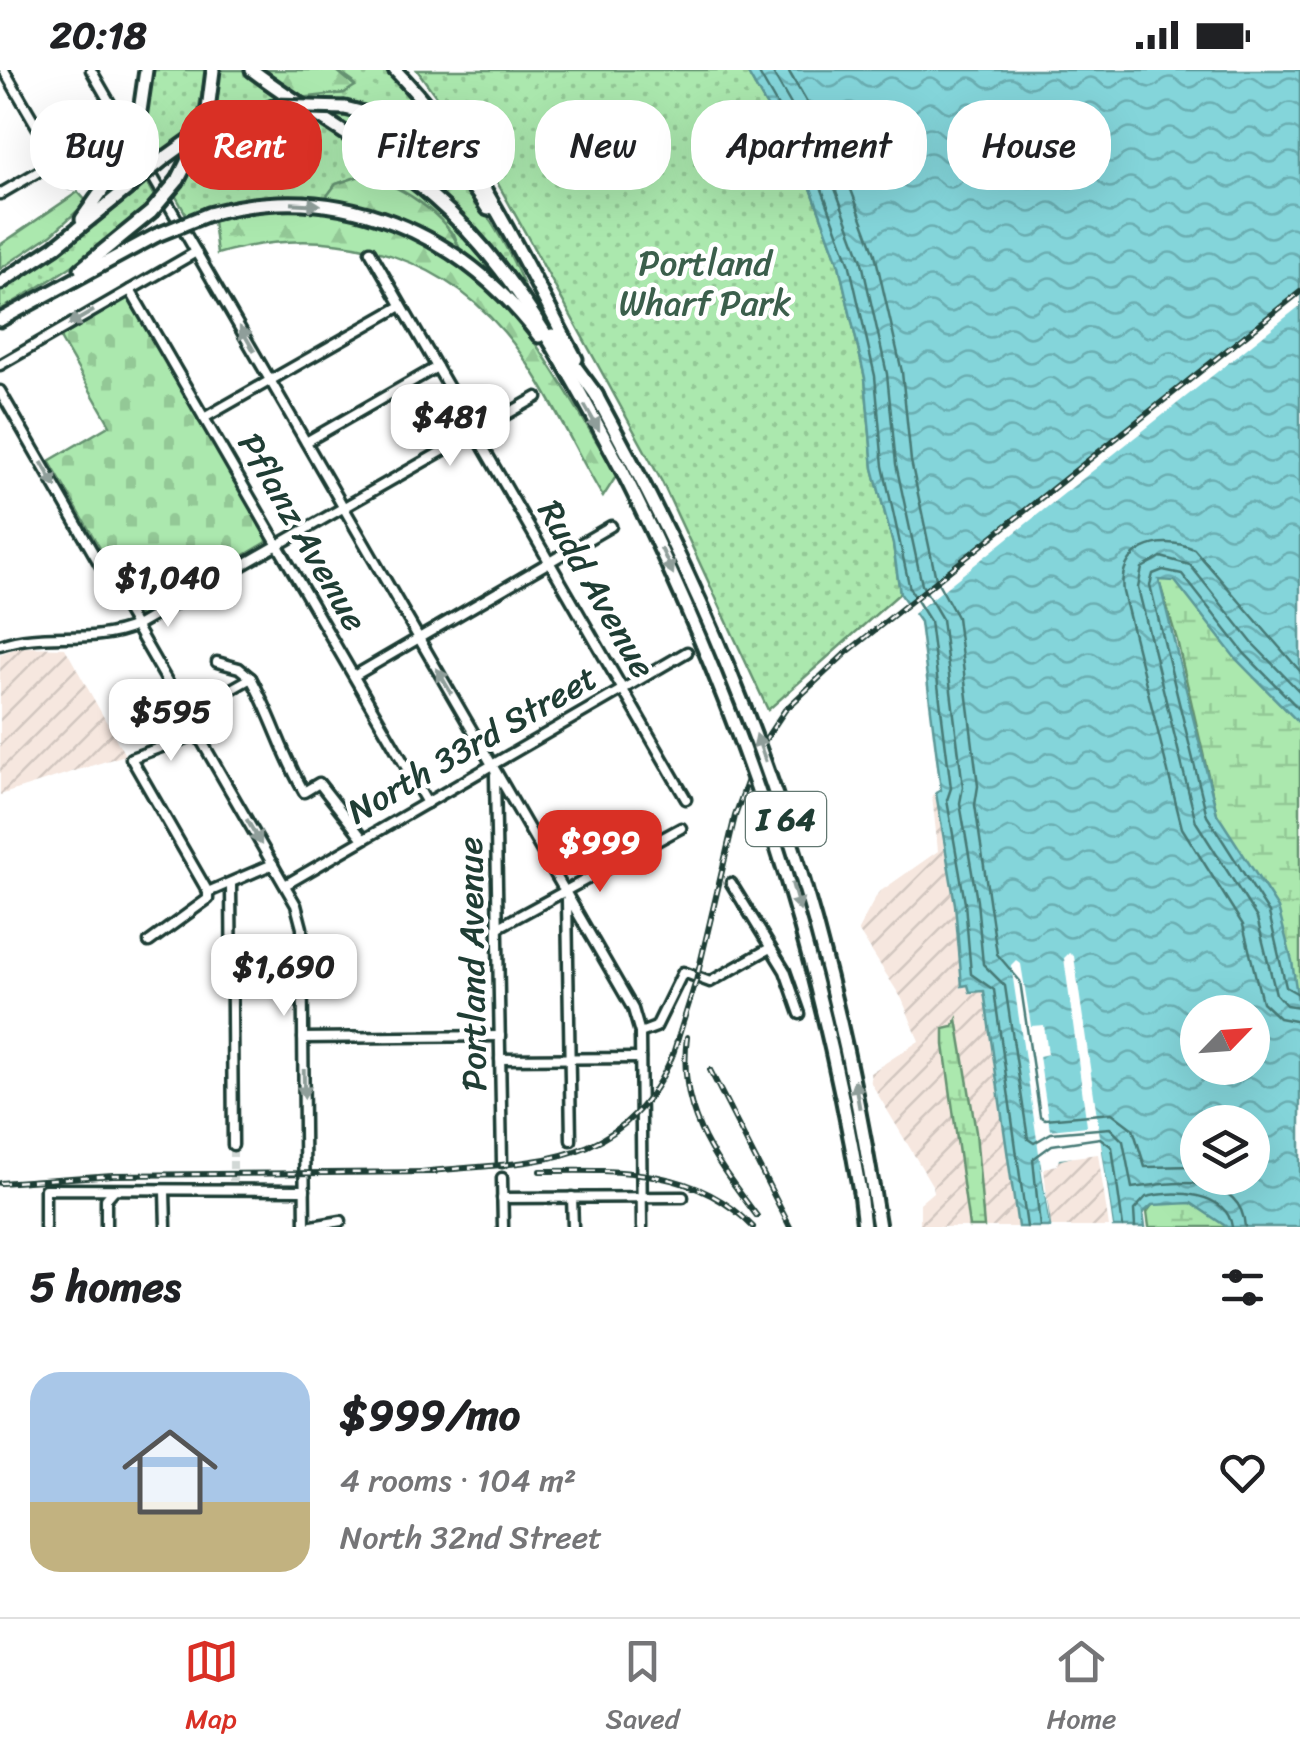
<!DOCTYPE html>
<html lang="en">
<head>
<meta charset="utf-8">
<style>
  :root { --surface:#fff; --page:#f2f2f2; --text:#202124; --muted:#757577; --line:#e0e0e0; --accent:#d93025 }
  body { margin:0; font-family:Sriracha,sans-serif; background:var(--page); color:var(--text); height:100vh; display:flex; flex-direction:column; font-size:38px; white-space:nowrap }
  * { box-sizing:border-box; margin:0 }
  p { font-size:32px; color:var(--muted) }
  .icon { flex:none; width:55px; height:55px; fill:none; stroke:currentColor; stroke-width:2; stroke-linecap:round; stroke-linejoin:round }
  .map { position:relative; height:1157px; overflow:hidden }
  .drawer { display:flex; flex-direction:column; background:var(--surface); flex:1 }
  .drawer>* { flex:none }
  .top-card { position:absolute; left:30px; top:30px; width:1240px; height:90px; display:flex; gap:20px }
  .needle { width:65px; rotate:65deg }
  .tools { position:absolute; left:1180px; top:925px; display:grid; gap:20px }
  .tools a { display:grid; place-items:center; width:90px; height:90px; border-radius:50%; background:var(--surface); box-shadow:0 10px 40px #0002; font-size:50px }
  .price { position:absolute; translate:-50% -85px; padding:0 22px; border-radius:20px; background:#fff; color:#222; font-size:32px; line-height:65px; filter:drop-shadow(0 2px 5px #0008) }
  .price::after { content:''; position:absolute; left:50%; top:60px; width:30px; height:22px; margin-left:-15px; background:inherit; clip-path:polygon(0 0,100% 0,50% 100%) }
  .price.selected { background:var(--accent); color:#fff }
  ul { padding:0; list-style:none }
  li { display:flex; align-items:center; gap:30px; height:250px; padding:0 30px }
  li span { display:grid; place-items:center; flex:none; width:280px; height:200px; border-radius:30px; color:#555 }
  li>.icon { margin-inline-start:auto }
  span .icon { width:120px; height:120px; fill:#fffc; stroke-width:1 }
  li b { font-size:42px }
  h2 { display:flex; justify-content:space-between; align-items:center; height:120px; padding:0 30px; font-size:42px }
  .pill { padding:0 35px; border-radius:40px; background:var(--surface); box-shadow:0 10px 40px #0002; font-size:35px; line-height:90px }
  .pill.selected { background:var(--accent); color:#fff }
  .status { display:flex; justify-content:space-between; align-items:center; height:70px; padding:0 50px; background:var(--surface); direction:ltr }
  .status svg { height:28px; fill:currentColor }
  .tabs { display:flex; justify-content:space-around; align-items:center; height:140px; border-top:2px solid var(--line); background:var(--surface); font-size:28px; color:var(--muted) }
  .tabs a { display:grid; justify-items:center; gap:5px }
  .tabs .selected { color:var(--accent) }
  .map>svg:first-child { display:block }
</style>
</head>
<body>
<div class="status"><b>20:18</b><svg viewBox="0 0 49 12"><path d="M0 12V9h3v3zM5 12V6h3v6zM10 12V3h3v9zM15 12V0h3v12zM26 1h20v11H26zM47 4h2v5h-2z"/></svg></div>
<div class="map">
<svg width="1300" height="1157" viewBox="0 0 1300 1157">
  <defs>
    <pattern id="industrial-furrows" width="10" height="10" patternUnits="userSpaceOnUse" patternTransform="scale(2.5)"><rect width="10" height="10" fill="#f6e7df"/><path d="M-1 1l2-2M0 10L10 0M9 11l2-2" fill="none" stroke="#d2c7c0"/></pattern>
    <pattern id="grass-dots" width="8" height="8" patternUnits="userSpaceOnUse" patternTransform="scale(2.5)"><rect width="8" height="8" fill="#abe8ae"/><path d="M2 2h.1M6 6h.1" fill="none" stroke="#93c896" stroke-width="1.8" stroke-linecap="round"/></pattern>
    <pattern id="forest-firs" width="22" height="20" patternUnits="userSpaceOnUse" patternTransform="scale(2.5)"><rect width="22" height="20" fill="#abe8ae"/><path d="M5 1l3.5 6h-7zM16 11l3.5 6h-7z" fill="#93c896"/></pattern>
    <pattern id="wetland-marsh" width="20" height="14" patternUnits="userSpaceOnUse" patternTransform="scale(2.5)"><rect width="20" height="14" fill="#abe8ae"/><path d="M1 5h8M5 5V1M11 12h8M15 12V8" fill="none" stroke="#93c896"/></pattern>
    <pattern id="cemetery-stones" width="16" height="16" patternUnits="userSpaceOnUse" patternTransform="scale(2.5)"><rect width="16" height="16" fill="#abe8ae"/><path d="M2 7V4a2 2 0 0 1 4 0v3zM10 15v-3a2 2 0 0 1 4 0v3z" fill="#93c896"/></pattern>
    <pattern id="water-waves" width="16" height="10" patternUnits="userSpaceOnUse" patternTransform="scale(2.5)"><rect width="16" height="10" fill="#84d5da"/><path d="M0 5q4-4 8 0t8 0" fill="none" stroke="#6baeb2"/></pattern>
  </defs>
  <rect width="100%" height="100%" fill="#fff"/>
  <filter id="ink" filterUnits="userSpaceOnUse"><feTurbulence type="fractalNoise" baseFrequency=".01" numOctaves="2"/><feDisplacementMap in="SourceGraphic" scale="20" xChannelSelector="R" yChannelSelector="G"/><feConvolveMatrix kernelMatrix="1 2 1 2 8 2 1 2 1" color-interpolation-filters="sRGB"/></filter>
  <g filter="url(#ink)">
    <g fill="url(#industrial-furrows)">
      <polygon points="20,577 65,578 125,685 0,725 0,584"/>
      <polygon points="936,723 955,834 962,915 982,907 1018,1157 920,1157 920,1133 933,1122 932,1115 871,1013 870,1003 919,971 902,929 858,860 878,823 938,781 932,725"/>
      <polygon points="1102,1078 1113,1157 1050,1157 1041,1094 1053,1085"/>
    </g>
    <g fill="url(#grass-dots)" stroke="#659271" stroke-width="2.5">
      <polygon points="149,0 206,0 195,58 155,90 140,63"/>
      <polygon points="218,0 244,0 286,30 211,50"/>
      <path d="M 336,0 L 388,0 L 436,54 L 471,105 C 412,43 377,43 300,28 L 344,23 L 353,12 Z"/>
      <polygon points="417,0 746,0 807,107 839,195 865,308 873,398 893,474 900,523 768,640 662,412 526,164 493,105"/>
      <polygon points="275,40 301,40 422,124 474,174 518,231 460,180 454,164 382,109 359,106 336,114 324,130 256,130 187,146 174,123 206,65"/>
      <path d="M 319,40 C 422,50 488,127 525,218 L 477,163 Z"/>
      <path d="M 146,112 L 155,128 C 110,174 56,208 0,240 L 0,219 L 60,179 Z"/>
    </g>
    <g fill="url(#forest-firs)" stroke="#659271" stroke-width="2.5">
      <polygon points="263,0 336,0 355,16 344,23 300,28"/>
      <path d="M 360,106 C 396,111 447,144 460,180 L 396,147 L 324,130 L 336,114 Z"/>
      <polygon points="78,122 87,132 52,164 0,199 0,175"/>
      <path d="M 261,141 C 284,141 308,138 330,142 C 495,167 538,279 617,405 L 603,427 C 571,374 544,309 504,262 C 432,177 321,154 217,184 L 213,151 Z"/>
    </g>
    <g fill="url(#wetland-marsh)" stroke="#659271" stroke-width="2.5">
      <polygon points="1152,488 1300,615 1300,1032 1217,744 1177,570"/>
      <polygon points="957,949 976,1062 984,1157 969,1157 944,975 944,959 953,957"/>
      <polygon points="1138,1084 1212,1113 1242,1157 1149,1157 1147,1142 1152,1135"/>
    </g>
    <polygon fill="url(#cemetery-stones)" stroke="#659271" stroke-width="2.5" points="130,226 272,469 140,547 49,391 110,355 60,268"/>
    <path fill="url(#water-waves)" stroke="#5c9898" stroke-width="2.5" fill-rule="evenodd" d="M 746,0 L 1300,0 L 1300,654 L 1236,589 L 1175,511 L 1159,510 L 1217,744 L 1278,838 L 1292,891 L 1300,945 L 1300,1157 L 1227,1157 L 1191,1133 L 1152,1135 L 1143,1143 L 1145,1157 L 1113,1157 L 1101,1078 L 1041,1094 L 1050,1157 L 1018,1157 L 984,921 L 970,922 L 968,915 L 962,916 L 955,834 L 936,723 L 941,720 L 920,552 L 900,523 L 893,474 L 873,398 L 865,308 L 839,195 L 807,107 ZM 1198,942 L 1252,942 L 1252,998 L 1198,998 ZM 1198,1052 L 1252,1052 L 1252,1108 L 1198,1108 Z"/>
    <g fill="#fff">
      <polygon points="1300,219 1300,236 909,547 902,536"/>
      <polygon points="1069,883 1074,886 1113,1157 1109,1157 1098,1084 1059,1089 1057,1095 1044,1098 1050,1157 1011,895 1016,890 1021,894 1031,956 1044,955 1048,984 1039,986 1050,1060 1087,1056 1064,888"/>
    </g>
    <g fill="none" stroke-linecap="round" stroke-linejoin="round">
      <g stroke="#477a76" stroke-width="2.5">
        <polyline points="757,0 816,103 849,192 875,306 883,396 910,519 930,551 951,718 947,730 965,833 971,904 994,920 1027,1157"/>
        <path d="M 771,0 L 827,97 L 861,188 L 887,304 L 896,394 L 922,515 L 942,549 L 963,717 L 960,733 L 977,831 L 983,894 L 1005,916 L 1028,1069 L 1034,1073 L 1051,1063 L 1110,1058 L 1123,1071 L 1132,1118 C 1166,1113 1241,1100 1245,1157"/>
        <polyline points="788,0 840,90 875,184 902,302 911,391 936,509 957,547 978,716 975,735 997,884 1020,911 1040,1046 1045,1049 1112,1043 1133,1059 1145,1097 1198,1096"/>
        <path d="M 1300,601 L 1194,479 C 1159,463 1117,479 1123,522 L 1182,758 L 1243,855 L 1262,932 L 1279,948 L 1300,952"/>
        <polyline points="1300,622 1254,575 1190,495 1161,487 1142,498 1138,518 1196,752 1257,848 1276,924 1286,935 1300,937"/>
        <polyline points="1300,640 1244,583 1182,504 1163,500 1153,504 1150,515 1207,746 1269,843 1286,917 1300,925"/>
        <polyline points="1040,1157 1033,1089 1052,1075 1100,1068 1112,1077 1123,1157"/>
        <path d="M 1135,1157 L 1134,1140 L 1146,1127 C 1173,1120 1227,1121 1232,1157"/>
      </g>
      <polyline stroke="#d2d8d6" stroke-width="8" stroke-dasharray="8 4" stroke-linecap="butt" points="233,1111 233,1075"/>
      <defs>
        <g id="minor">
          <polyline points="4,0 70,113"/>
          <polyline points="91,0 633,939 640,963 642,1157"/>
          <polyline points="0,124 122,53"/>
          <polyline points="370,181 686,729"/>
          <polyline points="130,220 427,733"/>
          <polyline points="0,295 196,182"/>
          <polyline points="0,321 296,835 302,858 305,1157"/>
          <polyline points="204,348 401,236"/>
          <polyline points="306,372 437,297"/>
          <path d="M 0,575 C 45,560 91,575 136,556 L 537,327"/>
          <polyline points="217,592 239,598 251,608"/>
          <polyline points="354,606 611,456"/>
          <path d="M 187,644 L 251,608 C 272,646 282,684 304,722 L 319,713 L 363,769"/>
          <polyline points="198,664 131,688 208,822"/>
          <polyline points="495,705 502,1092"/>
          <polyline points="731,813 785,901 800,944"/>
          <polyline points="231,814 233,1075"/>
          <polyline points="285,815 687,582"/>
          <polyline points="208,822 273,794"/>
          <polyline points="567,830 571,1070"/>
          <polyline points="499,857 681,758"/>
          <polyline points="149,872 208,829 208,822"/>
          <polyline points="640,963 656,957 683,902 710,912 770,878"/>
          <polyline points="303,968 500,966"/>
          <polyline points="500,989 640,988"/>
          <polyline points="502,1108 503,1157"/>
          <polyline points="165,1121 166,1157"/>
          <polyline points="572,1127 573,1157"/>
          <polyline points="502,1128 683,1127"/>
          <polyline points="45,1157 45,1119 305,1120"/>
          <polyline points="106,1157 106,1129 113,1121"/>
          <polyline points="307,1157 341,1151"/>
        </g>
        <g id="highway">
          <path d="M 252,0 C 311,45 378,79 434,128 C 519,202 571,306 624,404"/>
          <path d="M 395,0 C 476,83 522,189 576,289"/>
          <path d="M 345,38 C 406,52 455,86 488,139"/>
          <polyline points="208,40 213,0"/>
          <polyline points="138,55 146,0"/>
          <polyline points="165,88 197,65 276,36"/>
          <polyline points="178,110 199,68"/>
          <path d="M 209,144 C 339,108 460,162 539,266"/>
          <polyline points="82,149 127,85"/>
          <polyline points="81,199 151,142"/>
          <polyline points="0,213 55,177 133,114"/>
          <polyline points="0,250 157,165"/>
          <polyline points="552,265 597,326"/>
          <polyline points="595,323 635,398"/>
          <polyline points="873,1120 879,1157"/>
          <polyline points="860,1122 864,1157"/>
        </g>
      </defs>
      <use href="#minor" stroke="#1f3d34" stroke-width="15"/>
      <use href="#highway" stroke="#1f3d34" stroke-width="19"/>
      <use href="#minor" stroke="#fff" stroke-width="8"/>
      <use href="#highway" stroke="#fff" stroke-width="11"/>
      <defs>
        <g id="rail">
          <path d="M 687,967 C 677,1042 714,1088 757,1146"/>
          <polyline points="710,1000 790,1157"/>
          <path d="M 540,1101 C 616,1100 697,1097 753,1157"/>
          <path d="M 421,1102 C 527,1090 624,1103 673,984 L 696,911 L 735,746 L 759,679 L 785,640 L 846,583 L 1300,222"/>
          <polyline points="0,1113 113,1105 435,1102"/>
        </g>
      </defs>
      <use href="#rail" stroke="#1f3d34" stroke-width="6"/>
      <use href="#rail" stroke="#fff" stroke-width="2.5" stroke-dasharray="8" stroke-linecap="butt"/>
      <defs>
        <g id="highway-bridge">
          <polyline points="276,36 345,38"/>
          <polyline points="199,68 208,40"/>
          <polyline points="127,85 138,55"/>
          <polyline points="133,114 165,88"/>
          <polyline points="151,142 178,110"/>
          <polyline points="157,165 209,144"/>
          <path d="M 635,398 C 758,633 830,859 873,1120"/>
          <path d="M 624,404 C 741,637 816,864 860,1122"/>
        </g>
      </defs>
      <use href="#highway-bridge" stroke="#1f3d34" stroke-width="19" stroke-linecap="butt"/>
      <use href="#highway-bridge" stroke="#fff" stroke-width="11"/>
    </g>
    <defs><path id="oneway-solid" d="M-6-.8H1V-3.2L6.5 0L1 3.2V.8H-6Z" transform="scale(2.5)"/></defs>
    <g fill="#8f9e9a">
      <use href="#oneway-solid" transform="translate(306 134) rotate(3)"/>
      <use href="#oneway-solid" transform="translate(81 248) rotate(150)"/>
      <use href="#oneway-solid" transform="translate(247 269) rotate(-120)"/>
      <use href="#oneway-solid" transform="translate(592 348) rotate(60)"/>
      <use href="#oneway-solid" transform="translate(49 405) rotate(60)"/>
      <use href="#oneway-solid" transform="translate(667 491) rotate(65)"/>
      <use href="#oneway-solid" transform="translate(444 611) rotate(-120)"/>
      <use href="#oneway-solid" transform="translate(761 678) rotate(-109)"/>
      <use href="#oneway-solid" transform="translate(254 762) rotate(60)"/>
      <use href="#oneway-solid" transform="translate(796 827) rotate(74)"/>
      <use href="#oneway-solid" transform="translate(304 1014) rotate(89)"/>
      <use href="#oneway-solid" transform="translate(857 1024) rotate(-100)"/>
    </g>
  </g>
  <g text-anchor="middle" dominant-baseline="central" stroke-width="9" stroke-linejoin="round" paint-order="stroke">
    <rect fill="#fff" stroke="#627771" stroke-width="2.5" x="746" y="722" width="80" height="54" rx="8"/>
    <g font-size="32" font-weight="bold" fill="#1f3d34">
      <text x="786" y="749">I 64</text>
    </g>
    <g font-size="35" fill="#3b5f4c" stroke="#fff">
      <text x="705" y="193">Portland<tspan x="705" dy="40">Wharf Park</tspan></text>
    </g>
    <g font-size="35" fill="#1f3d34" stroke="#fff">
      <text transform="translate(303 462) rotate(60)">Pflanz Avenue</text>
      <text transform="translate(597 519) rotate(60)">Rudd Avenue</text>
      <text transform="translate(472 674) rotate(-30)">North 33rd Street</text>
      <text transform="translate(472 894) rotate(-91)">Portland Avenue</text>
    </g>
  </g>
</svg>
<div class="tools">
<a><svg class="needle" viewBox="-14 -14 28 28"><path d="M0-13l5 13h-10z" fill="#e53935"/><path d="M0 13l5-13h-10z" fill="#757577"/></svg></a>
<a><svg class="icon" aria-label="layers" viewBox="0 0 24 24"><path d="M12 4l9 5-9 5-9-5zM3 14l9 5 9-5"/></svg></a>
</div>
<b class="price" style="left:450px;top:399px">$481</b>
<b class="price" style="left:168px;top:560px">$1,040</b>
<b class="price" style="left:171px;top:694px">$595</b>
<b class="price selected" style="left:600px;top:825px">$999</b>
<b class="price" style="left:284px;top:949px">$1,690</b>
<div class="top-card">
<a class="pill">Buy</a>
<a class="pill selected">Rent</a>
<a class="pill">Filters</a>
<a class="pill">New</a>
<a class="pill">Apartment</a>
<a class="pill">House</a>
</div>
</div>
<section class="drawer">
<h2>5 homes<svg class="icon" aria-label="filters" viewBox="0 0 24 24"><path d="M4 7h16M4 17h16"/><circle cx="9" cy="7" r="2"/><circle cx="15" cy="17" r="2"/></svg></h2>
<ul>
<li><span style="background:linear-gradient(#a9c7e8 65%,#c2b280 0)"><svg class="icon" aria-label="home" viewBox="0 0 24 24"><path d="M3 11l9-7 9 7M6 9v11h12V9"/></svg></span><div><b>$999/mo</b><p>4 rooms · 104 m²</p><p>North 32nd Street</p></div><svg class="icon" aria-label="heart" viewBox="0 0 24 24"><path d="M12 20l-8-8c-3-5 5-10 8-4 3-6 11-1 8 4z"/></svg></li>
</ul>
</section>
<nav class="tabs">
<a class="selected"><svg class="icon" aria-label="map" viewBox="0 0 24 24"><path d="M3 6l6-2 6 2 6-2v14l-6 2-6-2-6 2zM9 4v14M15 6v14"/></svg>Map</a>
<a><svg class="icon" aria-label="saved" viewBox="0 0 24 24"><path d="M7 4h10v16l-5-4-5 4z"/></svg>Saved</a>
<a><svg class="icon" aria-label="home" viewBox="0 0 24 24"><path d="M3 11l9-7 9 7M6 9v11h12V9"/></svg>Home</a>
</nav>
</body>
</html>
